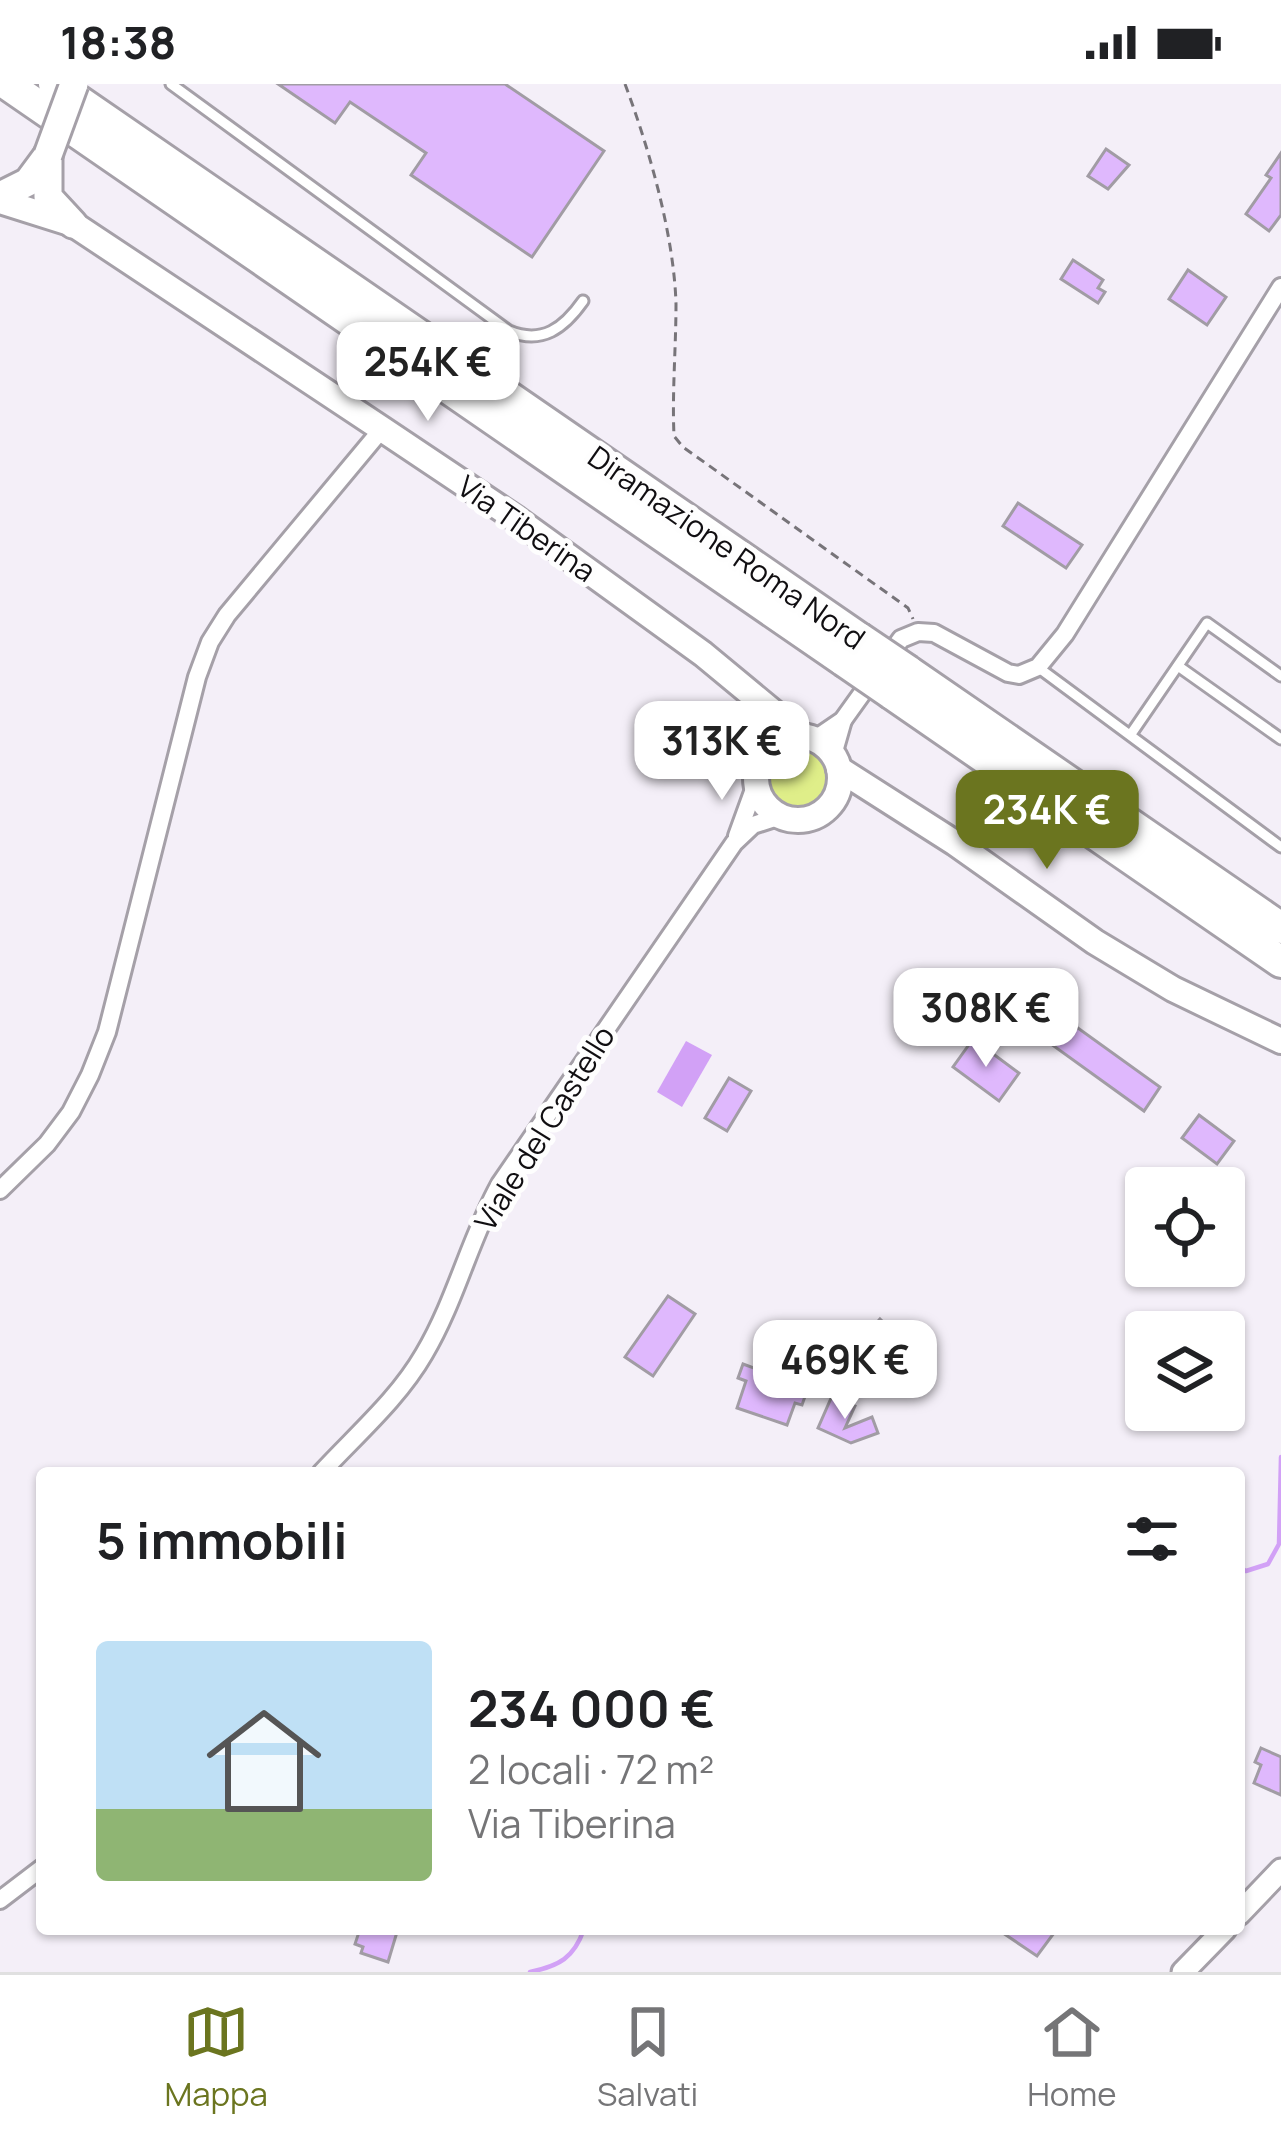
<!DOCTYPE html>
<html lang="it">
<head>
<meta charset="utf-8">
<style>
  :root { --surface:#fff; --page:#f6f6f6; --text:#202124; --muted:#757577; --line:#e0e0e0; --accent:#6b751f }
  body { margin:0; font-family:Manrope,sans-serif; background:var(--page); color:var(--text); height:100vh; display:flex; flex-direction:column; font-size:45px; white-space:nowrap }
  * { box-sizing:border-box; margin:0 }
  p { font-size:39px; color:var(--muted) }
  .icon { flex:none; width:66px; height:66px; fill:none; stroke:currentColor; stroke-width:2; stroke-linecap:round; stroke-linejoin:round }
  .map { position:relative; flex:1; overflow:hidden }
  .panel { position:absolute; left:36px; top:1383px; width:1209px; height:468px; display:flex; flex-direction:column; background:var(--surface); border-radius:12px; box-shadow:0 3px 9px #0004 }
  .panel>* { flex:none }
  .tools { position:absolute; left:1125px; top:1083px; display:grid; gap:24px }
  .tools a { display:grid; place-items:center; width:120px; height:120px; border-radius:12px; background:var(--surface); box-shadow:0 3px 9px #0004; font-size:60px }
  .price { position:absolute; translate:-50% -102px; padding:0 27px; border-radius:24px; background:#fff; color:#222; font-size:39px; line-height:78px; filter:drop-shadow(0 3px 6px #0008) }
  .price::after { content:''; position:absolute; left:50%; top:72px; width:36px; height:27px; margin-left:-18px; background:inherit; clip-path:polygon(0 0,100% 0,50% 100%) }
  .price.selected { background:var(--accent); color:#fff }
  ul { padding:0; list-style:none }
  li { display:flex; align-items:center; gap:36px; height:300px; padding:0 60px }
  li+li { border-top:3px solid var(--line) }
  li span { display:grid; place-items:center; flex:none; width:336px; height:240px; border-radius:12px; color:#555 }
  li>.icon { margin-inline-start:auto }
  span .icon { width:144px; height:144px; fill:#fffc; stroke-width:1 }
  li b { font-size:51px }
  h2 { display:flex; justify-content:space-between; align-items:center; height:144px; padding:0 60px; font-size:51px }
  .status { display:flex; justify-content:space-between; align-items:center; height:84px; padding:0 60px; background:var(--surface); direction:ltr }
  .status svg { height:33px; fill:currentColor }
  .tabs { display:flex; justify-content:space-around; align-items:center; height:168px; border-top:3px solid var(--line); background:var(--surface); font-size:33px; color:var(--muted) }
  .tabs a { display:grid; justify-items:center; gap:6px }
  .tabs .selected { color:var(--accent) }
  .map>svg:first-child { display:block }
</style>
</head>
<body>
<div class="status"><b>18:38</b><svg viewBox="0 0 49 12"><path d="M0 12V9h3v3zM5 12V6h3v6zM10 12V3h3v9zM15 12V0h3v12zM26 1h20v11H26zM47 4h2v5h-2z"/></svg></div>
<div class="map">
<svg width="1281" height="1888" viewBox="0 0 1281 1888">
  <rect width="100%" height="100%" fill="#f4eff8"/>
  <circle fill="#dfee89" cx="798" cy="694" r="29"/>
  <polygon fill="#d2a1f6" points="686,957 712,971 682,1023 657,1008"/>
  <g fill="none" stroke-linecap="round" stroke-linejoin="round">
    <g stroke="#d2a1f6" stroke-width="4.5">
      <polyline points="1239,1483 1246,1487 1268,1480 1279,1460 1281,1373"/>
      <path d="M 530,1888 C 559,1882 574,1874 584,1845"/>
    </g>
  </g>
  <g fill="#dfb8fd" stroke="#a19ca4" stroke-width="3">
    <polygon points="278,0 505,0 604,67 532,173 411,91 426,69 350,18 335,39"/>
    <polygon points="1106,65 1129,81 1108,105 1088,92"/>
    <polygon points="1281,69 1281,131 1269,147 1246,130 1271,94 1266,91"/>
    <polygon points="1073,176 1103,196 1098,204 1105,208 1098,219 1061,195"/>
    <polygon points="1188,186 1226,213 1207,241 1169,215"/>
    <polygon points="1018,419 1082,461 1066,484 1003,442"/>
    <polygon points="1025,906 1160,1003 1144,1027 1008,929"/>
    <polygon points="973,955 1019,989 999,1017 953,983"/>
    <polygon points="729,994 751,1007 727,1047 705,1034"/>
    <polygon points="1199,1031 1234,1057 1217,1080 1182,1054"/>
    <polygon points="668,1212 695,1230 653,1292 625,1273"/>
    <polygon points="880,1235 907,1261 891,1277 865,1252"/>
    <polygon points="743,1280 808,1304 802,1321 795,1319 787,1341 737,1324 746,1297 738,1294"/>
    <polygon points="832,1312 855,1322 845,1344 872,1333 878,1349 851,1359 818,1344"/>
    <polygon points="1261,1664 1281,1673 1281,1711 1254,1699 1261,1681 1255,1678"/>
    <polygon points="360,1845 397,1848 388,1878 361,1869 363,1863 355,1860"/>
    <polygon points="997,1845 1057,1845 1037,1872"/>
  </g>
  <g fill="none" stroke-linecap="round" stroke-linejoin="round">
    <defs>
      <g id="service">
        <path d="M 171,0 L 509,247 C 542,261 564,244 583,217"/>
        <polyline points="1178,582 1281,655"/>
        <polyline points="1039,584 1281,763"/>
        <polyline points="1131,650 1207,539 1281,592"/>
      </g>
      <g id="minor">
        <polyline points="815,655 843,636 901,555 918,548 934,549 1008,589 1019,591 1038,583 1065,550 1281,203"/>
        <polyline points="833,671 843,636"/>
        <polyline points="737,752 757,697"/>
        <polyline points="0,1106 47,1060 71,1028 90,991 107,948 197,593 210,558 227,531 382,345"/>
        <path d="M 321,1389 C 357,1350 398,1315 424,1270 C 456,1216 470,1154 500,1100 L 734,759 L 753,741 L 781,732"/>
        <polyline points="0,1816 42,1784"/>
      </g>
      <g id="tertiary">
        <polyline points="1239,1830 1281,1786"/>
        <polyline points="1183,1888 1225,1845"/>
      </g>
      <g id="secondary">
        <polyline points="0,117 73,140 382,345 515,434 703,570 802,652"/>
        <circle cx="798" cy="694" r="42"/>
        <polyline points="839,685 955,759 1095,858 1173,905 1281,957"/>
      </g>
      <g id="trunk">
        <polyline points="48,71 48,113 73,140"/>
        <polyline points="0,112 28,98 48,71"/>
      </g>
      <g id="motorway">
        <polyline points="7,0 844,577"/>
        <polyline points="54,0 859,554"/>
        <polyline points="908,587 1281,844"/>
        <polyline points="892,610 1281,878"/>
      </g>
    </defs>
    <use href="#service" stroke="#a5a0a8" stroke-width="15"/>
    <use href="#minor" stroke="#a5a0a8" stroke-width="22"/>
    <use href="#tertiary" stroke="#a5a0a8" stroke-width="27"/>
    <use href="#secondary" stroke="#a5a0a8" stroke-width="30"/>
    <use href="#trunk" stroke="#a5a0a8" stroke-width="33"/>
    <use href="#motorway" stroke="#a5a0a8" stroke-width="36"/>
    <path stroke="#777479" stroke-width="3" stroke-dasharray="9 6" stroke-linecap="butt" d="M 625,0 C 649,64 674,151 676,220 C 676,264 672,308 674,352 L 683,363 L 908,524 L 913,535"/>
    <use href="#service" stroke="#fff" stroke-width="9"/>
    <use href="#minor" stroke="#fff" stroke-width="16"/>
    <use href="#tertiary" stroke="#fff" stroke-width="21"/>
    <use href="#secondary" stroke="#fff" stroke-width="24"/>
    <use href="#trunk" stroke="#fff" stroke-width="27"/>
    <use href="#motorway" stroke="#fff" stroke-width="30"/>
    <defs>
      <polyline id="trunk-bridge" points="48,71 74,0"/>
      <g id="motorway-bridge">
        <polyline points="859,554 908,587"/>
        <polyline points="844,577 892,610"/>
      </g>
    </defs>
    <use href="#trunk-bridge" stroke="#a5a0a8" stroke-width="33" stroke-linecap="butt"/>
    <use href="#motorway-bridge" stroke="#a5a0a8" stroke-width="36" stroke-linecap="butt"/>
    <use href="#trunk-bridge" stroke="#fff" stroke-width="27"/>
    <use href="#motorway-bridge" stroke="#fff" stroke-width="30"/>
  </g>
  <g text-anchor="middle" dominant-baseline="central" stroke-width="10" stroke-linejoin="round" paint-order="stroke">
    <g font-size="30" fill="#100e11" stroke="#fefefe">
      <text transform="translate(527 444) rotate(35)">Via Tiberina</text>
      <text transform="translate(727 463) rotate(35)">Diramazione Roma Nord</text>
      <text transform="translate(544 1044) rotate(-58)">Viale del Castello</text>
    </g>
  </g>
</svg>
<div class="tools">
<a><svg class="icon" aria-label="locate" viewBox="0 0 24 24"><circle cx="12" cy="12" r="6"/><path d="M12 2v4M12 18v4M2 12h4M18 12h4"/></svg></a>
<a><svg class="icon" aria-label="layers" viewBox="0 0 24 24"><path d="M12 4l9 5-9 5-9-5zM3 14l9 5 9-5"/></svg></a>
</div>
<b class="price" style="left:428px;top:340px">254K €</b>
<b class="price" style="left:722px;top:719px">313K €</b>
<b class="price selected" style="left:1047px;top:788px">234K €</b>
<b class="price" style="left:986px;top:986px">308K €</b>
<b class="price" style="left:845px;top:1338px">469K €</b>
<section class="panel">
<h2>5 immobili<svg class="icon" aria-label="filters" viewBox="0 0 24 24"><path d="M4 7h16M4 17h16"/><circle cx="9" cy="7" r="2"/><circle cx="15" cy="17" r="2"/></svg></h2>
<ul>
<li><span style="background:linear-gradient(#bfe0f5 70%,#8fb573 0)"><svg class="icon" aria-label="home" viewBox="0 0 24 24"><path d="M3 11l9-7 9 7M6 9v11h12V9"/></svg></span><div><b>234 000 €</b><p>2 locali · 72 m²</p><p>Via Tiberina</p></div></li>
</ul>
</section>
</div>
<nav class="tabs">
<a class="selected"><svg class="icon" aria-label="map" viewBox="0 0 24 24"><path d="M3 6l6-2 6 2 6-2v14l-6 2-6-2-6 2zM9 4v14M15 6v14"/></svg>Mappa</a>
<a><svg class="icon" aria-label="saved" viewBox="0 0 24 24"><path d="M7 4h10v16l-5-4-5 4z"/></svg>Salvati</a>
<a><svg class="icon" aria-label="home" viewBox="0 0 24 24"><path d="M3 11l9-7 9 7M6 9v11h12V9"/></svg>Home</a>
</nav>
</body>
</html>
